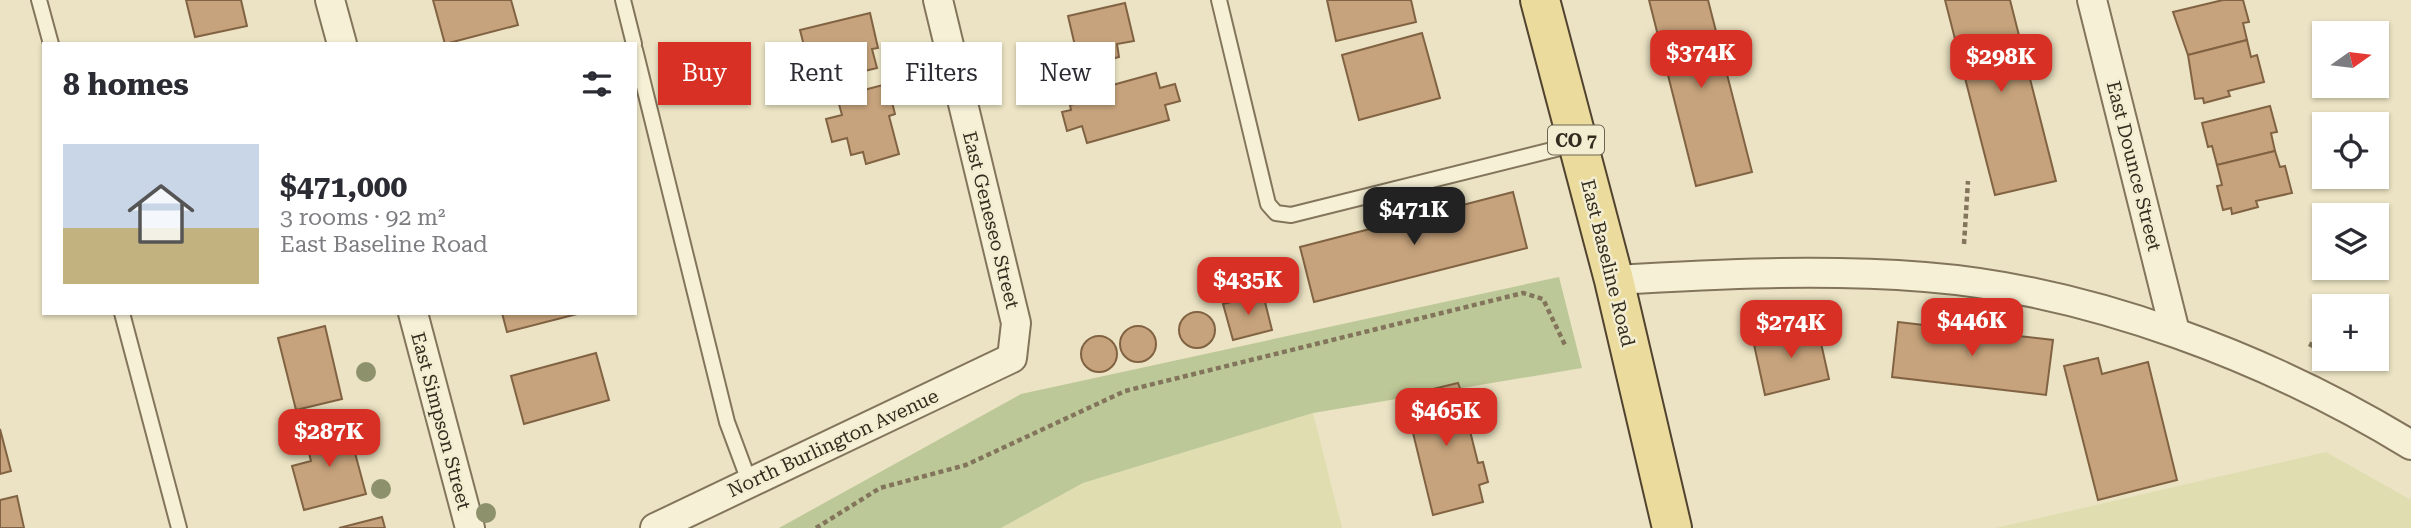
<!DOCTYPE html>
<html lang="en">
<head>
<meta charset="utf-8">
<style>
  :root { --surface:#fff; --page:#f2f2f3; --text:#2b2b33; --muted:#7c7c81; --line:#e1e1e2; --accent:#d93025 }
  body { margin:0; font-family:"Roboto Serif",serif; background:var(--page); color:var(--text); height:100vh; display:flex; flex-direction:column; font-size:26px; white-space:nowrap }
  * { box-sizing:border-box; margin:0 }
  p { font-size:23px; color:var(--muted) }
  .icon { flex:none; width:38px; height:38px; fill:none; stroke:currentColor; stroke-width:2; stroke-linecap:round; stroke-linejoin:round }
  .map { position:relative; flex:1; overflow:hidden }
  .details { position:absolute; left:42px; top:42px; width:595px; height:273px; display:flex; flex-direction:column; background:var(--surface); border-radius:0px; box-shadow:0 2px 5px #0004 }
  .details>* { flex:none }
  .guide { position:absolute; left:658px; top:42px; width:665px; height:63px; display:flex; gap:14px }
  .needle { width:46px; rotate:76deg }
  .tools { position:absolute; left:2312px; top:21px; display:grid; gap:14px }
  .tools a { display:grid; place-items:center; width:77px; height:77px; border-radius:0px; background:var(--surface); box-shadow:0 2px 5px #0004; font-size:35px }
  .price { position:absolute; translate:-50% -60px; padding:0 16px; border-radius:14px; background:var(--accent); color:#fff; font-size:23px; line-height:46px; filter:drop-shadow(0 2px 4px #0008) }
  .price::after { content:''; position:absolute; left:50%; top:42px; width:21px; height:16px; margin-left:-10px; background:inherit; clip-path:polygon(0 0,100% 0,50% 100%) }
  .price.current { background:#222; color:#fff }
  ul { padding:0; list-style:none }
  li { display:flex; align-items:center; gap:21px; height:175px; padding:0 21px }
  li+li { border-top:2px solid var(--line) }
  li span { display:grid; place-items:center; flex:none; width:196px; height:140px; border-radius:0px; color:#555 }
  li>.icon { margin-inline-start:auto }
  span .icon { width:84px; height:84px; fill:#fffc; stroke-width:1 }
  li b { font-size:30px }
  h2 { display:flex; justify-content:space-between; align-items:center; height:84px; padding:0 21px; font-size:30px }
  .tag { padding:0 24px; border-radius:0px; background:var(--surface); box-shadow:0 2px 5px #0004; font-size:24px; line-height:63px }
  .tag.current { background:var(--accent); color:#fff }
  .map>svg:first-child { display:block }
</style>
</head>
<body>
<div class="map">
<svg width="2411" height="528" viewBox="0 0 2411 528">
  <rect width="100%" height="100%" fill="#ebe3c3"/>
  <g fill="#e0ddb1">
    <polygon points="1313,413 1342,528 1001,528 1083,483"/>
    <polygon points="2326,452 2411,500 2411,528 1996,528"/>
  </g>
  <polygon fill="#bdc898" points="1559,277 1582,368 1313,413 1083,483 1001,528 779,528 1021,394"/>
  <g fill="#c6a37c" stroke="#816343" stroke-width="2">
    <polygon points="186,0 241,0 247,26 195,37"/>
    <polygon points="433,0 511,0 518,25 445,44"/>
    <polygon points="1327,0 1411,0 1416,22 1336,41"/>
    <polygon points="1649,0 1708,0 1752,172 1696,186"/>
    <polygon points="1945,0 2010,0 2056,181 1995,195"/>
    <polygon points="2223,0 2243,0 2249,22 2243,23 2247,40 2188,55 2173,12"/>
    <polygon points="1125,3 1134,41 1117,44 1119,57 1080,67 1068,16"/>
    <polygon points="870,13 878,48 872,49 877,68 848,75 850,82 822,85 818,69 810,70 800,30"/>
    <polygon points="1422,33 1440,98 1359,120 1342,55"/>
    <polygon points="2247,40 2251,57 2257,55 2264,82 2228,91 2230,96 2204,103 2203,98 2195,99 2188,55"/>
    <polygon points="1156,73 1160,88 1175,84 1180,101 1165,105 1169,120 1087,143 1082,126 1067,131 1062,112 1071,110 1070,105 1075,104 1073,96"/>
    <polygon points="883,85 886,100 891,98 895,114 889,116 899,154 866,164 863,152 851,155 847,138 832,142 826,119 842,115 837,97"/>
    <polygon points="2270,106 2277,132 2271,133 2275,151 2217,165 2212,146 2208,147 2202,123"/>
    <polygon points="2275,151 2280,167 2285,166 2292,193 2256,201 2258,207 2232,214 2231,208 2223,210 2217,186 2222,185 2217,165"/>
    <polygon points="1513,192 1527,248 1314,302 1300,247"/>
    <polygon points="1263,294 1272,330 1233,340 1223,304"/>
    <circle cx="1197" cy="330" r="18"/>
    <polygon points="502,313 581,313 507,332"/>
    <polygon points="1898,322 2053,340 2046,395 1892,377"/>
    <polygon points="1817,325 1829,379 1765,395 1753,340"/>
    <circle cx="1138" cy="344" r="18"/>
    <polygon points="325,326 342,399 296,410 278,338"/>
    <circle cx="1099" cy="354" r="18"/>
    <polygon points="596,353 609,400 524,424 511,376"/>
    <polygon points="2098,358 2102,374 2148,362 2177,480 2098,500 2064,366"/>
    <polygon points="1458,383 1473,422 1468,423 1478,463 1483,462 1488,482 1479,485 1483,502 1433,515 1404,396"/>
    <polygon points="347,423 366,494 304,510 292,466 311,461 304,434"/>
    <polygon points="0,429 11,471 0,474"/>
    <polygon points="17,496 24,528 0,528 0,500"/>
    <polygon points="382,517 385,528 339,528"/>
  </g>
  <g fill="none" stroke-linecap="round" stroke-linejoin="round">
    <defs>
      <g id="lane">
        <polyline points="39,0 51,44"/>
        <polyline points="623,0 634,44"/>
        <polyline points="1219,0 1268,204 1276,213 1291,215 1576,144"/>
        <polyline points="635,50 727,422 749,481"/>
        <polyline points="122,313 179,528"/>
      </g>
      <g id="street">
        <polyline points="330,0 342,44"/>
        <polyline points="2092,0 2175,332"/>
        <path d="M 1614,280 C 1718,274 1821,269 1925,277 C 2091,290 2270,359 2411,445"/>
        <polyline points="413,313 470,528"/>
        <polyline points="655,528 1012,358 1016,323 938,0"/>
      </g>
      <polyline id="primary" points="1540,0 1614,280 1672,528"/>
    </defs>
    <use href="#lane" stroke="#83755b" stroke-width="18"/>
    <use href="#street" stroke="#83755b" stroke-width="32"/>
    <use href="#primary" stroke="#51432f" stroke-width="42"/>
    <g stroke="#83755b" stroke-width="4.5" stroke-dasharray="5 3.5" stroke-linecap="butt">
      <polyline points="1964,244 1968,181"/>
      <polyline points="2310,347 2319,329 2324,327"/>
      <polyline points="816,528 880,488 966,465 1125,391 1523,293 1543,299 1565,345"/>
    </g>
    <use href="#lane" stroke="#f6f0d6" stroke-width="14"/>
    <use href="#street" stroke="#f6f0d6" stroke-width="28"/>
    <use href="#primary" stroke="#ebdc9d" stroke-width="38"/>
  </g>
  <g fill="#8d926d">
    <circle cx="366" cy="372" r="10"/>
    <circle cx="381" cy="489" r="10"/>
    <circle cx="486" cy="513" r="10"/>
  </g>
  <g text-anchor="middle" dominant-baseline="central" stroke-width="5" stroke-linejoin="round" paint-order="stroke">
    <rect fill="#f3edd2" stroke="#6d6654" stroke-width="2" x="1548" y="125.5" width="56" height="29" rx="5"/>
    <g font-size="18" font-weight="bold" fill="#342c1e">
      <text x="1576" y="140">CO 7</text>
    </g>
    <g font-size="19" fill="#342c1e" stroke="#f3edd2">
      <text transform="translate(2134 166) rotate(76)">East Dounce Street</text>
      <text transform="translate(991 220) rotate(76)">East Geneseo Street</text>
      <text transform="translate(1608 263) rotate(76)">East Baseline Road</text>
      <text transform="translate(441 421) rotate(75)">East Simpson Street</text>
      <text transform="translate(833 443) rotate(-25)">North Burlington Avenue</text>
    </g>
  </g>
</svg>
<div class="tools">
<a><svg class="needle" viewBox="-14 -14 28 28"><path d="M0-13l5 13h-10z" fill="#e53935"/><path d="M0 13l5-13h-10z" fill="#7c7c81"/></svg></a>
<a><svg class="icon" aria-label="locate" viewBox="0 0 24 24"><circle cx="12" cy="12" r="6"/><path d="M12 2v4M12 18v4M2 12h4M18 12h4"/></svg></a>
<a><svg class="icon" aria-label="layers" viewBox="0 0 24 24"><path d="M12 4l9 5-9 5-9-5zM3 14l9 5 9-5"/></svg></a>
<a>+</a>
</div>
<b class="price" style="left:1701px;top:90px">$374K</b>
<b class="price" style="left:2001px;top:94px">$298K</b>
<b class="price current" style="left:1414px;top:247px">$471K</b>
<b class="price" style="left:1248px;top:317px">$435K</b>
<b class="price" style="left:1972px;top:358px">$446K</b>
<b class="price" style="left:1791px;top:360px">$274K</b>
<b class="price" style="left:1446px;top:448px">$465K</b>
<b class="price" style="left:329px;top:469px">$287K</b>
<div class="guide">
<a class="tag current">Buy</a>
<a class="tag">Rent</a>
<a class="tag">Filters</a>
<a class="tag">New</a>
</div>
<section class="details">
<h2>8 homes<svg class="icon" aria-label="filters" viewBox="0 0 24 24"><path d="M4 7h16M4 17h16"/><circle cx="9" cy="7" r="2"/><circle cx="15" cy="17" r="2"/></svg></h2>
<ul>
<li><span style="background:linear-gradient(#c9d6e8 60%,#c2b280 0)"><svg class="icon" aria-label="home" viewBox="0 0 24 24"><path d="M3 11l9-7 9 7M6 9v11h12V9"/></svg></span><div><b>$471,000</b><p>3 rooms · 92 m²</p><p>East Baseline Road</p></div></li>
</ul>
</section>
</div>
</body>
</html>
